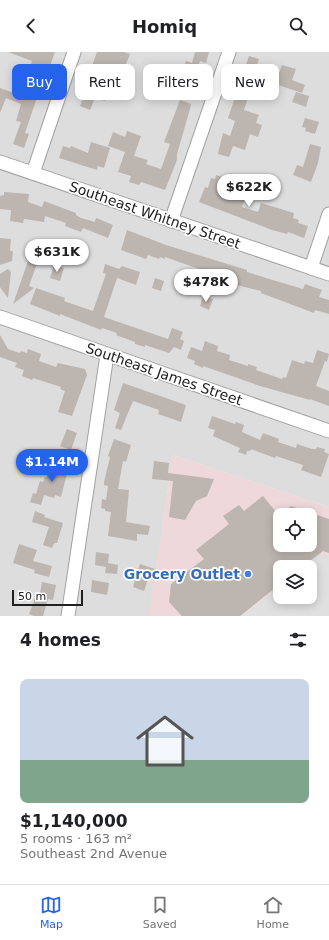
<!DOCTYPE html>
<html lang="en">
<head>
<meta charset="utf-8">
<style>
  :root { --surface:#fff; --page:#f6f6f6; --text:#202124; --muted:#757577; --line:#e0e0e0; --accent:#2563eb }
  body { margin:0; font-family:"DejaVu Sans",sans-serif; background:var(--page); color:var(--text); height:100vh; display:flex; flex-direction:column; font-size:15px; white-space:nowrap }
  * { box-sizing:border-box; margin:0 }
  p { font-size:13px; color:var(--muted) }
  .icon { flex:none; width:22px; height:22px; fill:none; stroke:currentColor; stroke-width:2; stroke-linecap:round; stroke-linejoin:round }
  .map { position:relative; height:564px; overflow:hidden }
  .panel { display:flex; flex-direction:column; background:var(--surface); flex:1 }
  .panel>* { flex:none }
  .banner { position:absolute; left:12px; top:12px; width:305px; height:36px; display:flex; gap:8px }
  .tools { position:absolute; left:273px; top:456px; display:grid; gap:8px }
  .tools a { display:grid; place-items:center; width:44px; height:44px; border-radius:8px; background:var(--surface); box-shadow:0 2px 10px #0003; font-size:20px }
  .scale { position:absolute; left:12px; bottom:10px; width:71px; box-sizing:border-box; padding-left:4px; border:2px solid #202020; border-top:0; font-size:11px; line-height:14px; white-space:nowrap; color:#202020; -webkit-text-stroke:3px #fff; paint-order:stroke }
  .price { position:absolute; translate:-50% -34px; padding:0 9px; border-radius:14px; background:#fff; color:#222; font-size:13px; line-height:26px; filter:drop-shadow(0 1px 2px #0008) }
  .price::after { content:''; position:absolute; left:50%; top:24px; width:12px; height:9px; margin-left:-6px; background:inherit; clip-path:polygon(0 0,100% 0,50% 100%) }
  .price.active { background:var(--accent); color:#fff }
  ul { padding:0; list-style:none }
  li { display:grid; align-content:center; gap:8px; height:212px; padding:0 20px }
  li span { display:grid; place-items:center; height:124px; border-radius:8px; color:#555 }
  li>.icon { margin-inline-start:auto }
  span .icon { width:72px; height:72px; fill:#fffc; stroke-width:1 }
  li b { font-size:17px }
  h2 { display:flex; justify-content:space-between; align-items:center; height:48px; padding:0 20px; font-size:17px }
  .chip { padding:0 14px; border-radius:8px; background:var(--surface); box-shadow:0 2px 10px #0003; font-size:14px; line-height:36px }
  .chip.active { background:var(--accent); color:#fff }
  header { display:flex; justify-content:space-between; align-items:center; height:52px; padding:0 20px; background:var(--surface); font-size:18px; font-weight:700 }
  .tab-bar { display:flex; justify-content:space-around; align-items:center; height:56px; border-top:1px solid var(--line); background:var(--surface); font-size:11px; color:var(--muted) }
  .tab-bar a { display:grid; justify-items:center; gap:2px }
  .tab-bar .active { color:var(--accent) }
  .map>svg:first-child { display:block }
</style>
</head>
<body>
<header><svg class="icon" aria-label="back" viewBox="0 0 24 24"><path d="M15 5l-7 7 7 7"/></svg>Homiq<svg class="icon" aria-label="search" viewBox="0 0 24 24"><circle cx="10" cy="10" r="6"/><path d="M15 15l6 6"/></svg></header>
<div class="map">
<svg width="329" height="564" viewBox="0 0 329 564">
  <rect width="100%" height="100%" fill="#efece7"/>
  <polygon fill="#dedddd" points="0,0 329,0 329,455 173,403 149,564 0,564"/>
  <path fill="#eed8d9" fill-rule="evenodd" d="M 173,403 L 329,455 L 329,564 L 149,564 ZM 280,463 L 310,463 L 310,493 L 280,493 ZM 280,515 L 310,515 L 310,545 L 280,545 Z"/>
  <polygon fill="#e0e0e0" points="326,501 329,502 329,564 241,564 280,533 280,545 310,545 310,515 303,515 320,502 324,507"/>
  <g fill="#bdb5b0">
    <polygon points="8,0 55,0 50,14 48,13 25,81 29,82 24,96 13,92 21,70 16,69 21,52 6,46 0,61 0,36 25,45 33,20 29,19 32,9"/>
    <polygon points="97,0 124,0 130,2 126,12 122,12 119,19 116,18 113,26 102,22 100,30 88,25"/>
    <polygon points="195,0 209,0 206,11 200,9 195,22 199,24 197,28 208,35 208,38 195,34 194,36 183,32 187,20 182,19 186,9 192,11"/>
    <polygon points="249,4 259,7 252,28 260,31 257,41 250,39 244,58 259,63 256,71 262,73 258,85 250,82 245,98 233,94 229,105 218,102 221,89 223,81 230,84 235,69 228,66"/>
    <polygon points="282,13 296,17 292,28 305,33 302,41 275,32"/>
    <polygon points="98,39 107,42 105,49 95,46 90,58 80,54 85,41 96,45"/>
    <polygon points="296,40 309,44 306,55 292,50"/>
    <polygon points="180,48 191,52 190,57 177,102 177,108 165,138 141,130 139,133 129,130 131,124 118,120 125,100 108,94 113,80 125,85 127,79 141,84 134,104 148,108 146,112 161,117 170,92 164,90"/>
    <polygon points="305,66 319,70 315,82 305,79 306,76 302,75"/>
    <polygon points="91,90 110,96 104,116 98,114 97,118 59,106 63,94 70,96 71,94 88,101"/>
    <polygon points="310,92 321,95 318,111 311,130 293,123 297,113 303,115"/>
    <polygon points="216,123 225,126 224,129 248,137 242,155 258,160 261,151 294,161 293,166 299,168 298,171 308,174 304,186 288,180 287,182 272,178 199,150 205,135 208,136 211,126 215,127"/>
    <polygon points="4,140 29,142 28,150 42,155 44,149 76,161 76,163 81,166 95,170 96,166 113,173 108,186 83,176 81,180 65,174 66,171 45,164 44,170 24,167 23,171 10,169 11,158 0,157 0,144 4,143"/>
    <polygon points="127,178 166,193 247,218 247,220 266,226 303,237 305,232 322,238 319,245 329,248 329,262 315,258 314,261 261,241 261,239 232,232 234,228 219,223 218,226 206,223 207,221 202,218 165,205 165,207 160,205 159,207 148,203 146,207 121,198"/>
    <polygon points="0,186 11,187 10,199 13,199 12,209 0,213"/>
    <polygon points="34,192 38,209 29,234 34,236 13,252"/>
    <polygon points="105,212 119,217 122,214 140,220 136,233 117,226 104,265 168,287 172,276 183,280 180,287 184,289 181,298 174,295 169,301 145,293 145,295 135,292 135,290 116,283 117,281 102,276 101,278 60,262 60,264 30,252 36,236 65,246 64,249 93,259 106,222 103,221"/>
    <polygon points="54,213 64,216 60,229 50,226"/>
    <polygon points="8,217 11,220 8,246 0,235 0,222"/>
    <polygon points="155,226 164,229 161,239 152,236"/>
    <polygon points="203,244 213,247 209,258 200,254"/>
    <polygon points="0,283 8,297 20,301 21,299 27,301 28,297 41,302 39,309 56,315 58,311 85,317 87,323 72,364 58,360 65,339 60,337 61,335 33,326 32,328 22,324 24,318 15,315 17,311 0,305"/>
    <polygon points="205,289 218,294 217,299 230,303 229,308 248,314 248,312 257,315 256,318 282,327 283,325 286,326 292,308 304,312 305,309 313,311 317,298 329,302 327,310 325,309 316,334 329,339 329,354 310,347 310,348 260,334 203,314 203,316 194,312 195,309 187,306 191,295 202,299"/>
    <polygon points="123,331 186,353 181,370 158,362 159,358 133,349 121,378 115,376 120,361 114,358"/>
    <polygon points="212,364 235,372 236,370 244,373 242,380 260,388 263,381 279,387 278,390 296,396 297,392 312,397 316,397 317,395 325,397 324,400 329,402 321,425 301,418 303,413 276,404 275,406 251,397 250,399 247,399 246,403 238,400 240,396 213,384 215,378 208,376"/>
    <polygon points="67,377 77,381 71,398 60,394"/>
    <polygon points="114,387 131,393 126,410 123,409 118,437 129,438 126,470 150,474 148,483 137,482 137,489 108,484 111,460 105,459 105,457 101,456 102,447 106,448 108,434 104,433 104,430 110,405 108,404"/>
    <polygon points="51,408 69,414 61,445 55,443 54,446 44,443 41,453 30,450 33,441 36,442 40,429 43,430 45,425 47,425"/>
    <polygon points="154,409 169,411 168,421 214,427 207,444 196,449 185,468 169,465 173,429 152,427"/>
    <polygon points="263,444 280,465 280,493 310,493 310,463 279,463 291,454 329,467 329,501 323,499 302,515 280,515 280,532 240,564 182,564 169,550 171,532 204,507 196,498 229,472 223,464 239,453 244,459"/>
    <polygon points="35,459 45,463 44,465 63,471 57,491 54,491 52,496 43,493 49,475 32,470"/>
    <polygon points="19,492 37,498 33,509 52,514 49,525 34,521 35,518 13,511"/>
    <polygon points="96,500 109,502 108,511 118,513 117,522 105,521 106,515 95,513"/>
    <polygon points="140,512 155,517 153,525 149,524 144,539 133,535"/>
    <polygon points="92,528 109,531 107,543 91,540"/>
    <polygon points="42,530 56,533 53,548 48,547 43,564 34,564 29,562 35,546 39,547"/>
  </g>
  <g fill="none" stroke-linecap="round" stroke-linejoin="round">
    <defs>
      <g id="minor">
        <polyline points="0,110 329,222"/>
        <polyline points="33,121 74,0"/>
        <polyline points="171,169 229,0"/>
        <polyline points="311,216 329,162"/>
        <polyline points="0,265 329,379"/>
        <polyline points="68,564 107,303"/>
      </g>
    </defs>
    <use href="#minor" stroke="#a1a1a1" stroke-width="15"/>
    <use href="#minor" stroke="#fff" stroke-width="13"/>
  </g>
  <circle fill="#3f7fe0" stroke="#fff" stroke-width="1.5" cx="248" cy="522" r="4"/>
  <g text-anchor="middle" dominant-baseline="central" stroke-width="3.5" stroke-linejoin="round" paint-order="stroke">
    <g font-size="14" fill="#202020" stroke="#fff">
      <text transform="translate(155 163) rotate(19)">Southeast Whitney Street</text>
      <text transform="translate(164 322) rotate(19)">Southeast James Street</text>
    </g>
    <g font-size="14" font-weight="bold" fill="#366cbe" stroke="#fff" text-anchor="end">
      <text x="240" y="522">Grocery Outlet</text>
    </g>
  </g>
</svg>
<div class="tools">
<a><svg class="icon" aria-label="locate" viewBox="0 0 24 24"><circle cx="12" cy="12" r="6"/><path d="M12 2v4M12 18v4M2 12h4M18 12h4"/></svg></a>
<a><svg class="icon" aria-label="layers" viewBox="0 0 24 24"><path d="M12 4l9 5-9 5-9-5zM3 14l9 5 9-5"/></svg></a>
</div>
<div class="scale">50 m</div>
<b class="price" style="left:249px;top:156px">$622K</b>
<b class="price" style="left:57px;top:221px">$631K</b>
<b class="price" style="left:206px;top:251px">$478K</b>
<b class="price active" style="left:52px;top:431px">$1.14M</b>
<div class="banner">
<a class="chip active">Buy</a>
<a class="chip">Rent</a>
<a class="chip">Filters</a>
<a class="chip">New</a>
</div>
</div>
<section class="panel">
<h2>4 homes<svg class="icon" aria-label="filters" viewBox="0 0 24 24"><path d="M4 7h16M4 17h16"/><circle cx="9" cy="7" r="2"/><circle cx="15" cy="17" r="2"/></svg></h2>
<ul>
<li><span style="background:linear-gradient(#c9d6e8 65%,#7fa58c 0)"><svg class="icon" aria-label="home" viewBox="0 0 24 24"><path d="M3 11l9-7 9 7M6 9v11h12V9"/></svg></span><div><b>$1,140,000</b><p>5 rooms · 163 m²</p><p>Southeast 2nd Avenue</p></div></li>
</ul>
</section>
<nav class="tab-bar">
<a class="active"><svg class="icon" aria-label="map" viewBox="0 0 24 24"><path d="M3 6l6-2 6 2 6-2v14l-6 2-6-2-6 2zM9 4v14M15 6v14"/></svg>Map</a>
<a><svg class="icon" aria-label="saved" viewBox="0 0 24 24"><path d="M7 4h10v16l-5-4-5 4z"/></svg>Saved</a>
<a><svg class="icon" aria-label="home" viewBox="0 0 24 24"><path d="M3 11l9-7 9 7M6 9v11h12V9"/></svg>Home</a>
</nav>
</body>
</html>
